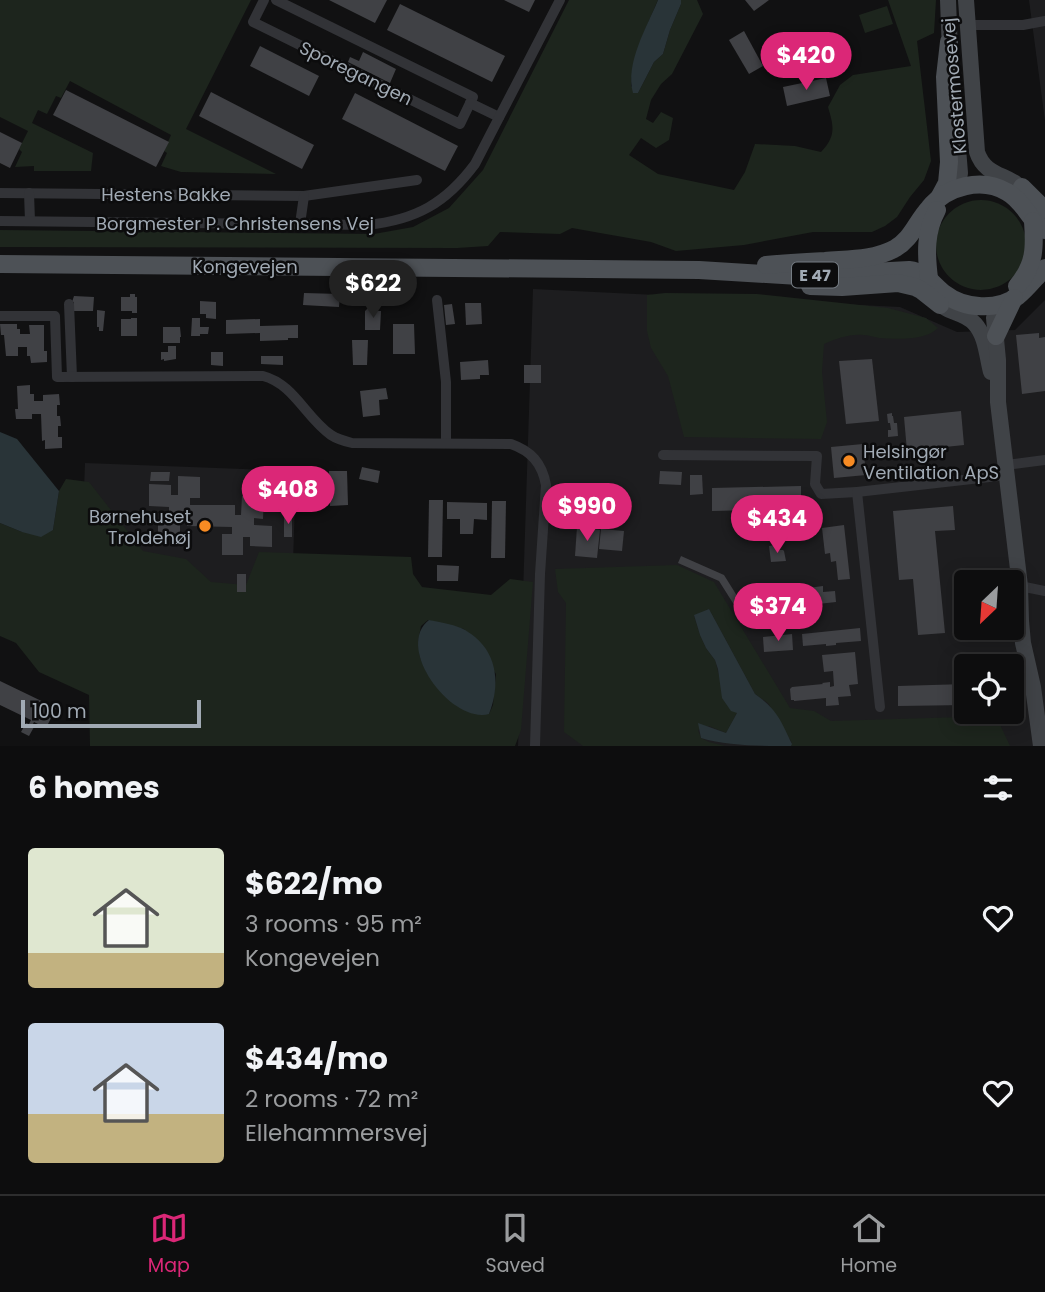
<!DOCTYPE html>
<html lang="en">
<head>
<meta charset="utf-8">
<style>
  :root { --surface:#0d0d0e; --page:#161617; --text:#f1f3f6; --muted:#9a9c9e; --line:#2d2d2e; --accent:#db2777 }
  body { margin:0; font-family:Poppins,sans-serif; background:var(--page); color:var(--text); height:100vh; display:flex; flex-direction:column; font-size:26px; white-space:nowrap }
  * { box-sizing:border-box; margin:0 }
  p { font-size:23px; color:var(--muted) }
  .icon { flex:none; width:38px; height:38px; fill:none; stroke:currentColor; stroke-width:2; stroke-linecap:round; stroke-linejoin:round }
  .map { position:relative; height:746px; overflow:hidden }
  .details { display:flex; flex-direction:column; background:var(--surface); flex:1 }
  .details>* { flex:none }
  .needle { width:46px; rotate:205deg }
  .controls { position:absolute; left:954px; top:570px; display:grid; gap:14px }
  .controls a { display:grid; place-items:center; width:70px; height:70px; border-radius:7px; background:var(--surface); box-shadow:0 4px 18px #0003,0 0 0 2px var(--line); font-size:35px }
  .scale { position:absolute; left:21px; bottom:18px; width:180px; box-sizing:border-box; padding-left:7px; border:4px solid #a1aab4; border-top:0; font-size:19px; line-height:24px; white-space:nowrap; color:#a1aab4; -webkit-text-stroke:5px #0c0c0d; paint-order:stroke }
  .price { position:absolute; translate:-50% -60px; padding:0 16px; border-radius:24px; background:var(--accent); color:#fff; font-size:23px; line-height:46px; filter:drop-shadow(0 2px 4px #0008) }
  .price::after { content:''; position:absolute; left:50%; top:42px; width:21px; height:16px; margin-left:-10px; background:inherit; clip-path:polygon(0 0,100% 0,50% 100%) }
  .price.active { background:#222; color:#fff }
  ul { padding:0; list-style:none }
  li { display:flex; align-items:center; gap:21px; height:175px; padding:0 28px }
  li span { display:grid; place-items:center; flex:none; width:196px; height:140px; border-radius:7px; color:#555 }
  li>.icon { margin-inline-start:auto }
  span .icon { width:84px; height:84px; fill:#fffc; stroke-width:1 }
  li b { font-size:30px }
  h2 { display:flex; justify-content:space-between; align-items:center; height:84px; padding:0 28px; font-size:30px }
  .menu { display:flex; justify-content:space-around; align-items:center; height:98px; border-top:2px solid var(--line); background:var(--surface); font-size:19px; color:var(--muted) }
  .menu a { display:grid; justify-items:center; gap:4px }
  .menu .active { color:var(--accent) }
  .map>svg:first-child { display:block }
</style>
</head>
<body>
<div class="map">
<svg width="1045" height="746" viewBox="0 0 1045 746">
  <rect width="100%" height="100%" fill="#111112"/>
  <g fill="#1d1d1f" fill-rule="evenodd">
    <polygon points="1029,0 1045,0 1045,121"/>
    <path d="M 533,289 L 900,307 L 957,332 L 1015,330 L 1045,300 L 1045,746 L 518,746 ZM 966,583 L 1012,583 L 1012,628 L 966,628 ZM 966,667 L 1012,667 L 1012,712 L 966,712 Z"/>
    <polygon points="85,463 296,471 293,563 242,605 175,598 84,489"/>
  </g>
  <g fill="#1d251d" fill-rule="evenodd">
    <polygon points="0,0 251,0 186,129 276,174 181,172 161,166 167,153 164,151 171,135 70,81 61,98 56,96 47,114 38,110 32,123 93,153 91,171 34,171 34,166 15,167 22,152 19,149 28,131 0,117"/>
    <path d="M 569,0 L 658,0 C 645,30 634,52 631,86 L 638,93 L 654,62 L 663,54 L 670,30 L 681,4 L 681,0 L 697,0 L 703,14 L 672,74 L 661,84 L 651,100 L 646,119 L 653,123 L 661,112 L 673,118 L 669,140 L 656,148 L 641,138 L 629,155 L 658,174 L 734,190 L 745,172 L 755,144 L 795,146 L 821,152 C 836,136 834,127 828,107 L 840,85 L 853,75 L 911,66 L 888,0 L 936,0 L 934,33 L 917,41 L 931,161 L 924,180 L 910,197 L 897,217 L 885,226 L 872,232 L 813,232 L 744,245 L 676,251 L 651,242 L 572,228 L 560,234 L 500,232 L 488,246 L 457,248 L 0,247 L 0,230 L 374,234 L 413,227 L 449,208 L 483,170 Z"/>
    <polygon points="887,6 893,24 865,33 859,15"/>
    <circle cx="981" cy="245" r="45"/>
    <path d="M 665,293 L 757,294 L 888,308 L 926,318 L 938,328 C 925,341 897,339 879,338 C 874,337 868,335 863,335 C 849,334 836,339 824,344 L 822,372 L 827,422 L 821,439 L 684,437 L 668,376 L 651,348 L 647,331 L 647,295 Z"/>
    <path d="M 66,479 L 89,482 L 143,551 L 186,559 L 211,582 L 246,585 L 259,552 L 411,557 L 413,574 L 422,587 L 491,595 L 510,579 L 533,582 L 521,730 L 515,746 L 90,746 L 89,695 L 39,672 L 16,643 L 0,636 L 0,523 L 22,532 L 53,530 L 59,491 ZM 428,620 L 464,629 L 496,674 L 493,705 L 489,714 L 427,673 L 420,657 L 418,642 L 421,626 Z"/>
    <polygon points="677,565 714,582 790,708 814,711 831,721 996,716 1010,746 791,746 792,743 768,703 755,694 709,609 694,616 700,635 706,648 715,660 721,683 737,713 726,733 709,726 698,730 701,738 709,742 725,746 583,746 564,732 566,603 558,592 555,569"/>
  </g>
  <g fill="#293438">
    <path d="M 658,0 L 681,0 L 681,4 L 670,30 L 663,54 L 654,62 L 638,93 L 633,93 C 625,63 647,27 658,0 Z"/>
    <polygon points="0,432 17,439 59,491 53,530 41,537 22,532 0,523"/>
    <path d="M 709,609 L 755,694 C 777,709 781,721 792,744 L 791,746 C 762,746 727,746 701,738 L 698,723 L 726,733 L 737,713 L 731,711 L 722,698 L 718,669 L 715,660 L 706,648 L 700,635 L 694,615 Z"/>
    <path d="M 429,620 C 439,622 451,624 461,628 C 466,630 471,634 475,637 C 498,656 500,687 489,714 C 451,724 394,647 429,620 Z"/>
  </g>
  <g fill="#404145">
    <polygon points="329,0 387,0 375,23"/>
    <polygon points="504,0 535,0 529,12"/>
    <polygon points="745,0 769,0 754,11"/>
    <polygon points="400,4 505,56 492,82 387,30"/>
    <polygon points="744,31 763,66 749,74 729,40"/>
    <polygon points="260,46 319,76 309,96 250,66"/>
    <polygon points="363,52 396,69 390,83 348,62 350,57 359,61"/>
    <polygon points="826,78 830,96 787,106 783,87"/>
    <polygon points="66,90 169,142 156,167 53,115"/>
    <polygon points="211,92 314,145 302,169 199,116"/>
    <polygon points="355,93 458,146 445,171 342,119"/>
    <polygon points="0,132 22,143 10,168 0,163"/>
    <polygon points="304,293 340,294 339,307 303,305"/>
    <polygon points="130,294 135,294 135,297 137,297 137,313 132,313 132,311 121,311 121,297 130,297"/>
    <polygon points="74,296 94,297 93,311 74,311 74,302 72,302"/>
    <polygon points="200,301 216,302 216,319 206,318 206,314 200,314"/>
    <polygon points="465,303 481,303 482,324 466,325"/>
    <polygon points="452,304 455,324 446,325 444,305"/>
    <polygon points="368,308 371,308 372,311 381,311 380,330 365,330 365,311"/>
    <polygon points="97,310 105,311 103,331 99,331 99,327 97,327"/>
    <polygon points="131,318 137,318 137,336 121,336 121,319 131,319"/>
    <polygon points="192,318 200,318 200,327 209,327 208,334 200,334 200,336 191,336"/>
    <polygon points="260,319 260,326 298,325 298,338 288,338 288,340 260,341 260,333 226,334 226,320"/>
    <polygon points="0,324 17,324 17,329 20,329 20,334 30,334 29,325 44,325 44,351 47,351 47,362 31,363 30,356 27,356 27,347 18,347 18,356 6,356 4,335 1,335"/>
    <polygon points="393,324 414,324 415,354 393,354"/>
    <polygon points="163,327 180,327 181,337 180,337 180,343 163,343"/>
    <polygon points="1039,333 1039,338 1045,337 1045,391 1022,394 1016,335"/>
    <polygon points="352,340 368,340 367,365 353,365"/>
    <polygon points="168,346 176,346 176,359 164,361 164,359 161,360 161,352 168,352"/>
    <polygon points="211,352 223,352 223,366 211,365"/>
    <polygon points="261,356 283,356 283,365 261,364"/>
    <polygon points="872,359 879,421 846,424 839,361"/>
    <polygon points="488,360 489,375 480,375 480,379 461,380 460,362"/>
    <rect x="524" y="365" width="17" height="18"/>
    <polygon points="30,385 30,394 34,394 34,401 43,401 43,395 59,394 60,405 57,405 57,416 60,416 61,426 58,426 58,437 62,437 62,448 45,449 45,440 42,441 41,414 32,414 32,419 16,419 15,409 18,409 17,386"/>
    <polygon points="386,388 388,399 379,400 380,415 363,417 360,391"/>
    <polygon points="961,411 964,445 907,451 904,417"/>
    <polygon points="892,413 892,416 893,416 894,423 897,423 898,436 888,437 888,430 891,430 890,423 888,423 887,414"/>
    <polygon points="863,444 866,475 834,478 831,447"/>
    <polygon points="362,467 380,471 378,483 359,479"/>
    <polygon points="329,471 347,471 348,505 330,506"/>
    <polygon points="660,471 682,472 681,485 659,484"/>
    <polygon points="151,472 170,472 169,481 150,481"/>
    <rect x="285" y="475" width="8" height="23"/>
    <polygon points="690,475 702,475 703,494 690,495"/>
    <polygon points="178,476 200,477 200,498 190,498 190,505 235,505 235,515 241,515 242,496 264,497 263,519 254,518 254,525 272,526 272,547 250,546 250,537 243,537 243,555 222,555 222,534 232,534 232,527 187,526 187,516 180,516 180,535 158,535 158,513 169,513 169,507 149,506 149,484 171,485 171,495 178,495"/>
    <polygon points="801,486 801,509 712,511 712,488"/>
    <polygon points="429,500 443,500 442,557 428,557"/>
    <polygon points="492,501 506,501 505,558 491,558"/>
    <polygon points="447,502 487,503 487,520 474,519 473,534 460,534 460,519 447,519"/>
    <polygon points="953,506 955,530 935,531 945,633 918,635 913,579 899,580 893,511"/>
    <rect x="284" y="515" width="8" height="22"/>
    <polygon points="844,525 850,579 838,580 836,561 831,562 830,553 825,554 822,528"/>
    <polygon points="577,527 600,530 597,558 575,556"/>
    <polygon points="601,529 624,531 622,551 599,549"/>
    <polygon points="775,545 776,550 783,550 784,551 786,561 771,562 769,546"/>
    <polygon points="681,556 724,575 744,607 738,611 719,581 678,563"/>
    <polygon points="437,565 459,566 458,581 437,581"/>
    <rect x="237" y="574" width="9" height="18"/>
    <polygon points="823,586 823,592 835,591 836,602 809,605 808,588"/>
    <polygon points="809,612 810,620 787,623 786,615"/>
    <polygon points="860,628 861,641 836,643 836,645 826,646 826,644 803,646 802,634"/>
    <polygon points="792,634 793,650 764,652 763,637"/>
    <polygon points="855,652 858,684 849,685 851,696 838,697 839,705 826,706 826,698 794,701 794,700 791,700 790,689 792,687 823,684 822,683 830,682 830,687 834,686 833,671 824,672 822,655"/>
    <polygon points="0,681 56,708 46,728 34,722 32,726 34,727 29,736 21,732 26,723 29,724 31,720 0,705"/>
    <polygon points="966,684 966,705 898,706 898,686"/>
  </g>
  <g fill="none" stroke-linecap="round" stroke-linejoin="round">
    <g stroke="#323337" stroke-width="10">
      <polyline points="264,0 253,22 460,124 473,97 276,0"/>
      <polyline points="967,25 1023,25 1045,21"/>
      <polyline points="470,103 499,117"/>
      <polyline points="0,193 304,196 417,180"/>
      <polyline points="29,193 30,221"/>
      <path d="M 0,221 L 367,225 C 416,220 446,203 475,164 L 560,0"/>
      <polyline points="300,224 304,196"/>
      <polyline points="437,300 446,382 446,443"/>
      <polyline points="69,304 72,377"/>
      <path d="M 0,316 L 55,316 L 57,377 L 263,376 C 294,384 306,418 331,435 C 337,439 344,441 352,443 L 511,444 C 531,451 542,463 546,485 L 540,574 L 535,746"/>
      <polyline points="663,455 817,456 815,484 821,494 857,492"/>
      <polyline points="1006,465 1045,460"/>
      <polyline points="1020,586 1045,591"/>
      <polyline points="880,707 857,492 1007,475"/>
    </g>
    <g stroke="#404347" stroke-width="16">
      <polyline points="948,0 950,53"/>
      <path d="M 966,0 L 977,152 C 987,182 1016,171 1028,199"/>
      <polyline points="954,100 960,173 957,189"/>
      <path d="M 934,295 C 944,316 962,309 975,324 C 986,336 987,357 991,372"/>
      <polyline points="1000,304 996,309 994,318 998,360 998,402 1020,586 1021,621 1023,643 1033,687 1041,746"/>
    </g>
    <g stroke="#4d5156" stroke-width="18">
      <polyline points="1022,187 1045,210"/>
      <polyline points="939,198 947,183 949,162 945,77 949,42"/>
      <path d="M 0,264 L 699,270 L 799,276 L 909,270 C 926,272 932,284 945,294 C 964,309 998,311 1018,296 C 1028,288 1036,277 1045,268"/>
      <path d="M 766,265 C 786,263 805,262 825,261 C 848,259 873,260 894,249 C 912,239 916,222 929,208 C 947,186 982,177 1007,192 C 1024,201 1029,221 1045,230"/>
      <path d="M 929,278 C 926,254 925,232 937,210"/>
      <polyline points="810,286 842,287 898,283 915,287 921,290 940,305"/>
      <path d="M 1017,286 C 1035,265 1035,248 1033,221"/>
      <polyline points="996,336 1014,298"/>
    </g>
  </g>
  <g fill="#f78b23" stroke="#0c0c0d" stroke-width="2.5">
    <circle cx="849" cy="461" r="7"/>
    <circle cx="205" cy="526" r="7"/>
  </g>
  <g text-anchor="middle" dominant-baseline="central" stroke-width="5" stroke-linejoin="round" paint-order="stroke">
    <rect fill="#0c0c0d" stroke="#747b82" stroke-width="2" x="792" y="262.5" width="46" height="25" rx="5"/>
    <g font-size="16" font-weight="bold" fill="#a1aab4">
      <text x="815" y="275">E 47</text>
    </g>
    <g font-size="18" fill="#a1aab4" stroke="#0c0c0d">
      <text transform="translate(356 73) rotate(26)">Sporegangen</text>
      <text transform="translate(954 86) rotate(-95)">Klostermosevej</text>
      <text x="166" y="194">Hestens Bakke</text>
      <text x="235" y="223">Borgmester P. Christensens Vej</text>
      <text x="245" y="266">Kongevejen</text>
    </g>
    <g font-size="18" fill="#a1aab4" stroke="#0c0c0d" text-anchor="start">
      <text x="863" y="451">Helsingør<tspan x="863" dy="21">Ventilation ApS</tspan></text>
      <text x="191" y="516" text-anchor="end">Børnehuset<tspan x="191" dy="21">Troldehøj</tspan></text>
    </g>
  </g>
</svg>
<div class="controls">
<a><svg class="needle" viewBox="-14 -14 28 28"><path d="M0-13l5 13h-10z" fill="#e53935"/><path d="M0 13l5-13h-10z" fill="#9a9c9e"/></svg></a>
<a><svg class="icon" aria-label="locate" viewBox="0 0 24 24"><circle cx="12" cy="12" r="6"/><path d="M12 2v4M12 18v4M2 12h4M18 12h4"/></svg></a>
</div>
<div class="scale">100 m</div>
<b class="price" style="left:806px;top:92px">$420</b>
<b class="price active" style="left:373px;top:320px">$622</b>
<b class="price" style="left:288px;top:526px">$408</b>
<b class="price" style="left:587px;top:543px">$990</b>
<b class="price" style="left:777px;top:555px">$434</b>
<b class="price" style="left:778px;top:643px">$374</b>
</div>
<section class="details">
<h2>6 homes<svg class="icon" aria-label="filters" viewBox="0 0 24 24"><path d="M4 7h16M4 17h16"/><circle cx="9" cy="7" r="2"/><circle cx="15" cy="17" r="2"/></svg></h2>
<ul>
<li><span style="background:linear-gradient(#dfe7d0 75%,#c2b280 0)"><svg class="icon" aria-label="home" viewBox="0 0 24 24"><path d="M3 11l9-7 9 7M6 9v11h12V9"/></svg></span><div><b>$622/mo</b><p>3 rooms · 95 m²</p><p>Kongevejen</p></div><svg class="icon" aria-label="heart" viewBox="0 0 24 24"><path d="M12 20l-8-8c-3-5 5-10 8-4 3-6 11-1 8 4z"/></svg></li>
<li><span style="background:linear-gradient(#c9d6e8 65%,#c2b280 0)"><svg class="icon" aria-label="home" viewBox="0 0 24 24"><path d="M3 11l9-7 9 7M6 9v11h12V9"/></svg></span><div><b>$434/mo</b><p>2 rooms · 72 m²</p><p>Ellehammersvej</p></div><svg class="icon" aria-label="heart" viewBox="0 0 24 24"><path d="M12 20l-8-8c-3-5 5-10 8-4 3-6 11-1 8 4z"/></svg></li>
</ul>
</section>
<nav class="menu">
<a class="active"><svg class="icon" aria-label="map" viewBox="0 0 24 24"><path d="M3 6l6-2 6 2 6-2v14l-6 2-6-2-6 2zM9 4v14M15 6v14"/></svg>Map</a>
<a><svg class="icon" aria-label="saved" viewBox="0 0 24 24"><path d="M7 4h10v16l-5-4-5 4z"/></svg>Saved</a>
<a><svg class="icon" aria-label="home" viewBox="0 0 24 24"><path d="M3 11l9-7 9 7M6 9v11h12V9"/></svg>Home</a>
</nav>
</body>
</html>
